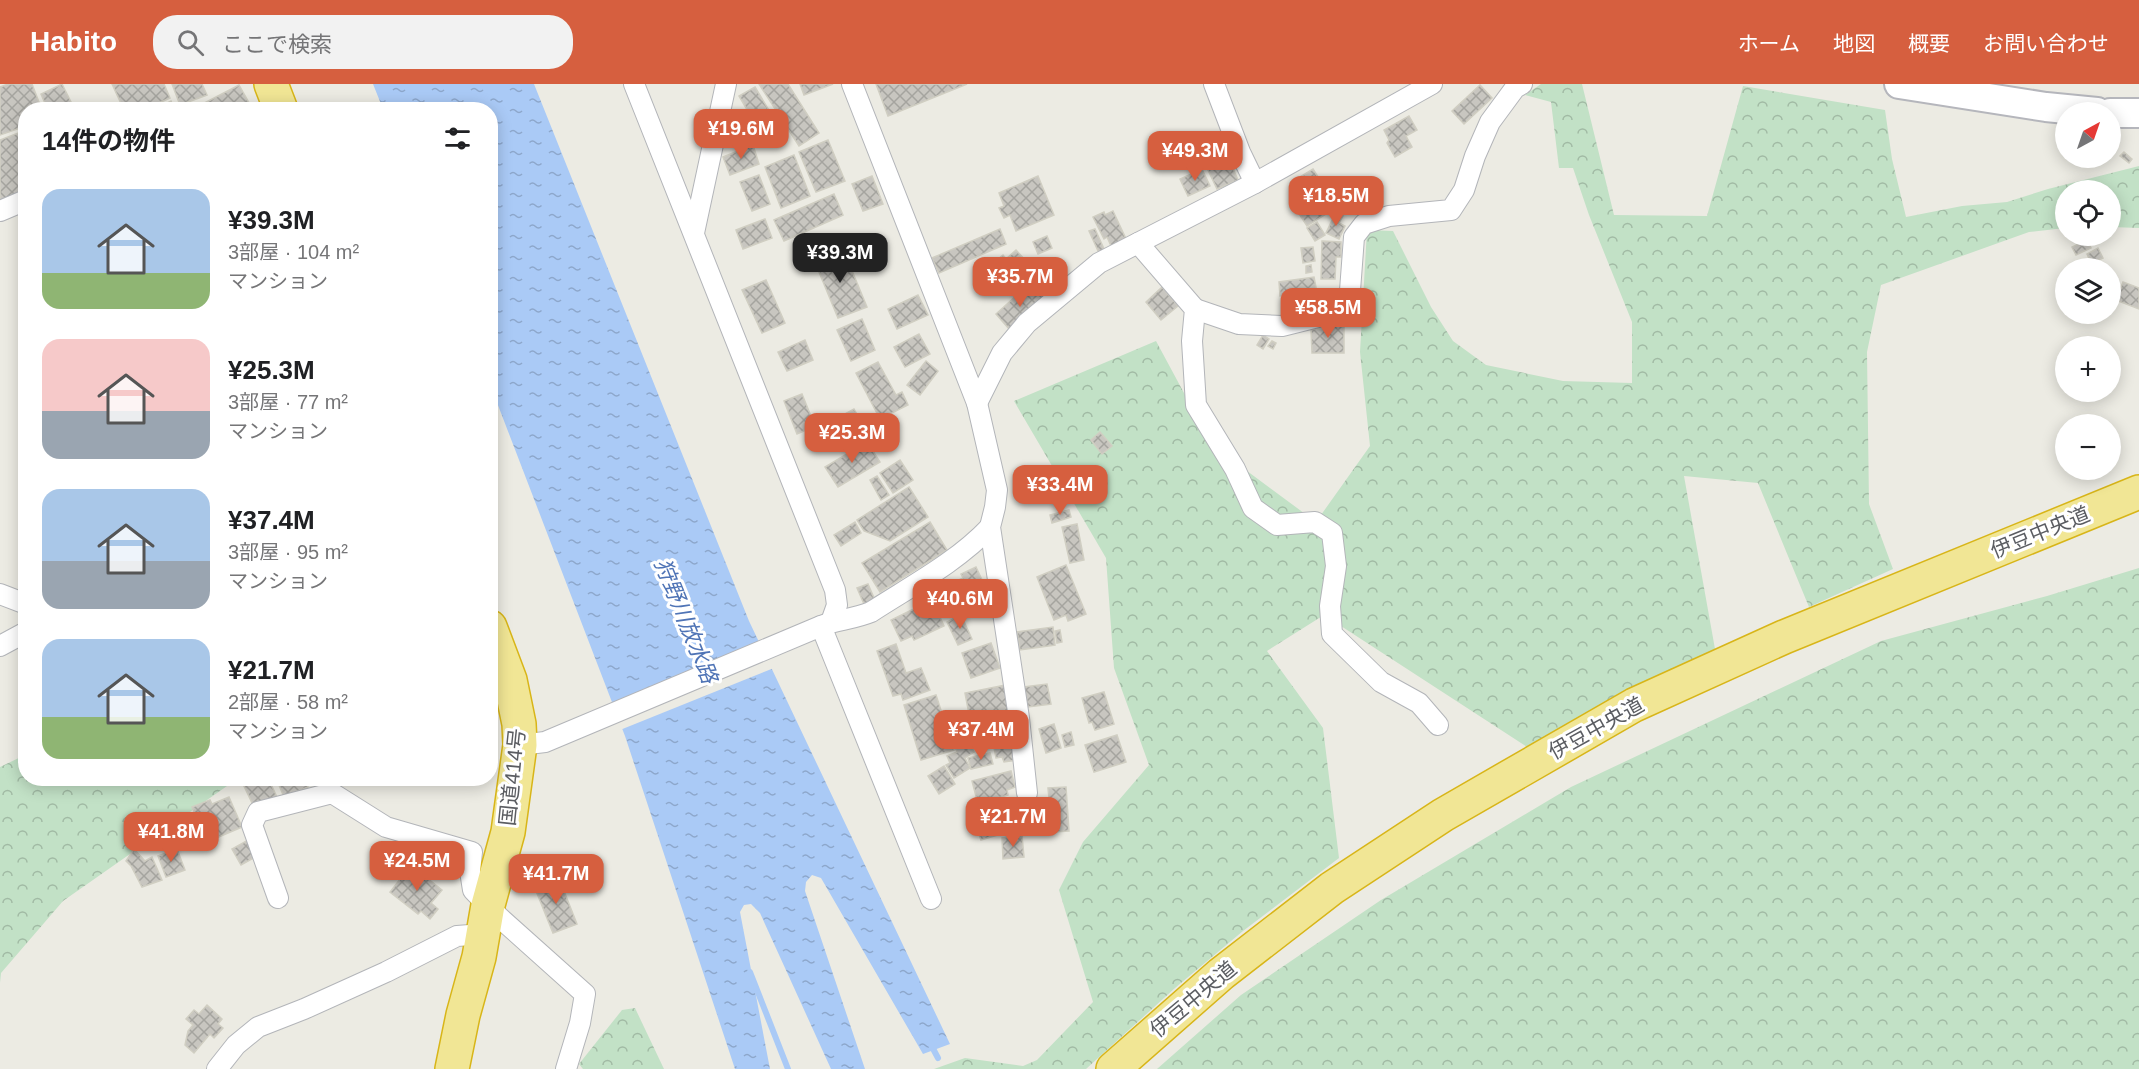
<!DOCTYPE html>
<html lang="ja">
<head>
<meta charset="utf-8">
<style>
  :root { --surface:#fff; --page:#f2f2f2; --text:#202124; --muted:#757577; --accent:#d65f3f }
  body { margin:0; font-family:Helvetica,"Noto Sans JP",sans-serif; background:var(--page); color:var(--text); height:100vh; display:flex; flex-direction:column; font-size:22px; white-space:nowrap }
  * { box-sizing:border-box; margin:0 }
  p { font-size:20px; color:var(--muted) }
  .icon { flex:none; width:33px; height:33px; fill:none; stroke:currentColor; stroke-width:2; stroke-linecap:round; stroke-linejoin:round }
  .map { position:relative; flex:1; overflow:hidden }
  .drawer { position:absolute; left:18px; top:18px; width:480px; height:684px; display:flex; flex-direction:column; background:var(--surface); border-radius:24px; box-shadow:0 3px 15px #0003 }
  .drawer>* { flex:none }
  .needle { width:39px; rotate:40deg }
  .buttons { position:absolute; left:2055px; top:18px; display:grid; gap:12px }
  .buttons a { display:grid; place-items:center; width:66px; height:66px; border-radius:50%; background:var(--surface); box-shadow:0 3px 15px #0003; font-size:30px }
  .price { position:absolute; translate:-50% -51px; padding:0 14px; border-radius:12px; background:var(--accent); color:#fff; font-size:20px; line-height:39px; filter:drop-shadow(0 2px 3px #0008) }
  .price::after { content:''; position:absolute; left:50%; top:36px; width:18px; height:14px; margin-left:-9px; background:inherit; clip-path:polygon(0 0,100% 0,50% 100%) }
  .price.selected { background:#222; color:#fff }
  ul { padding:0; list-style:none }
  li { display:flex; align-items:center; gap:18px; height:150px; padding:0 24px }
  li span { display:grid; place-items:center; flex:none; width:168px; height:120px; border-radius:18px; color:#555 }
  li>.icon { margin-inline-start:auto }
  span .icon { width:72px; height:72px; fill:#fffc; stroke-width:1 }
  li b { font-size:26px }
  h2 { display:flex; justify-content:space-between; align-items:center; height:72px; padding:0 24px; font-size:26px }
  header { display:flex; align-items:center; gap:36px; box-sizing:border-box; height:84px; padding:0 30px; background:var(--accent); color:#fff }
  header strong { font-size:28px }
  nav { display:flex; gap:33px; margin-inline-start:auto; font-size:21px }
  .search { width:420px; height:54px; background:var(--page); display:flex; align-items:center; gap:15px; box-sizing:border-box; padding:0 21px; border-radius:24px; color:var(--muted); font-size:22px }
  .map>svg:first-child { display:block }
</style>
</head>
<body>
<header>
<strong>Habito</strong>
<div class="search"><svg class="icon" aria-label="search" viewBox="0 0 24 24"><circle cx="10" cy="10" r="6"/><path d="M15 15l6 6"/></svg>ここで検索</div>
<nav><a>ホーム</a><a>地図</a><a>概要</a><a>お問い合わせ</a></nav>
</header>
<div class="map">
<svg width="2139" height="985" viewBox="0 0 2139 985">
  <defs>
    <pattern id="forest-crowns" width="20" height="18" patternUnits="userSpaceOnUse" patternTransform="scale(1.5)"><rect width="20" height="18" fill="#c2e1c6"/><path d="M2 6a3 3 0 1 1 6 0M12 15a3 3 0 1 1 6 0" fill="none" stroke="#a1baa4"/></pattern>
    <pattern id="water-ripples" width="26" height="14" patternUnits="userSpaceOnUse" patternTransform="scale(1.5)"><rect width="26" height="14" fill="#aacaf6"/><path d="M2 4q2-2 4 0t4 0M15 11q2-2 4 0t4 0" fill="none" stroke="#8da7cb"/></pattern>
    <pattern id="building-cross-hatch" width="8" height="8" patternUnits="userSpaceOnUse" patternTransform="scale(1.5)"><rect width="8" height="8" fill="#c8c6c0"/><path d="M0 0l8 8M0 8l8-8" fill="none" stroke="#a5a49f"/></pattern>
  </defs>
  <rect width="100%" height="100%" fill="#ecebe3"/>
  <g fill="url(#forest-crowns)">
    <polygon points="1541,0 1582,0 1614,131 1707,132 1743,2 1885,26 1892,75 1906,133 1962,122 2007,118 2048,105 2139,82 2139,144 2111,143 2110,106 2066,106 2065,144 2029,148 1881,201 1867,268 1869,420 1893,485 1809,523 1758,399 1684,392 1715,565 1596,625 1527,663 1324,531 1267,567 1323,644 1339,774 1243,847 1175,904 1086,985 934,985 965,974 1023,982 1037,976 1093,918 1059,806 1083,758 1149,681 1114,584 1106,474 1014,317 1156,257 1212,361 1316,438 1370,362 1360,268 1367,146 1393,147 1431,223 1453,257 1486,281 1563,297 1632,299 1632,238 1589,131 1573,84 1559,84 1551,18 1525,11"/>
    <polygon points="2139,484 2139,985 1157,985 1241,911 1381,816 1571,703 1881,557 2047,512"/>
    <polygon points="25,671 26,694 237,695 63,817 1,889 0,899 0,683"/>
    <polygon points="635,924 664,985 583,985 579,980 622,926"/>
  </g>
  <polygon fill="url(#water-ripples)" points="373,0 534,0 749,537 950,960 923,970 821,794 812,791 806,798 805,807 865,985 831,985 760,829 751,820 744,821 740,828 770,985 735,985 625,652 491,303 490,26 383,25"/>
  <polygon fill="#ecebe3" points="763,559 774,584 620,646 610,620"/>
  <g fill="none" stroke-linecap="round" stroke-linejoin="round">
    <g stroke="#aacaf6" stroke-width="6">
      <polyline points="750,888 788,985"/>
      <polyline points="930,959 938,974"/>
    </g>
  </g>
  <g fill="url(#building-cross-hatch)" stroke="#d0cec2" stroke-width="1.5">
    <polygon points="8,0 32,0 42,26 26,26 26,42 0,51 0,3"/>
    <polygon points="62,0 75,26 48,26 41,10"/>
    <polygon points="112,0 164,0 170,14 143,26 124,26"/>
    <polygon points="172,0 202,0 207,11 180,21"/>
    <polygon points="759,0 788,0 819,49 799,62"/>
    <polygon points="800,0 833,0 804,11"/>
    <polygon points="876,0 967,0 888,32"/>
    <polygon points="239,1 252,24 248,26 191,26"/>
    <polygon points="1480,1 1492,14 1464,40 1452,27"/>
    <polygon points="755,3 779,43 763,53 739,12"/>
    <polygon points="171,17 175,26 154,26"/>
    <polygon points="1409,32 1417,46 1406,52 1412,63 1395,73 1387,59 1389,56 1384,46"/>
    <polygon points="26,46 26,108 0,118 0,56"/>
    <polygon points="828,56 845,97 816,108 799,68"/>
    <polygon points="753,61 759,80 730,91 723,73"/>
    <polygon points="2124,68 2132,75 2129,79 2120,72"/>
    <polygon points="794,71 810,112 781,124 765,83"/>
    <polygon points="1229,75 1238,96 1217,105 1207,84"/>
    <polygon points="1202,85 1210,102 1188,112 1180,95"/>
    <polygon points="1313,85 1337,123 1307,142 1294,122 1302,118 1290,99"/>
    <polygon points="759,91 770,120 752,127 740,98"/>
    <polygon points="872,92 883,120 863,127 852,100"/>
    <polygon points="1038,92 1054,131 1016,147 1010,131 1004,134 999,124 1004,122 999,109"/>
    <polygon points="834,110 843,131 784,157 774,136"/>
    <polygon points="1113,127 1127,157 1112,164 1107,153 1104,155 1093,133 1104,128 1105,131"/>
    <polygon points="1336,128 1343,132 1339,139 1345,142 1339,155 1326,149"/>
    <polygon points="765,135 772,154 743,165 736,146"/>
    <polygon points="1317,138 1325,151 1315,157 1307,144"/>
    <polygon points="1000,145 1006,160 939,189 932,174"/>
    <polygon points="1095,145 1105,167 1099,169 1089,147"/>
    <polygon points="1047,152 1052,164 1038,170 1033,158"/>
    <polygon points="2087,156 2091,164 2076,171 2072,163"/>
    <polygon points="1322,157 1341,158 1341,173 1336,173 1335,195 1321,195"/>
    <polygon points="1313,163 1315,177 1303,179 1301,164"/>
    <polygon points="2098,164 2103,174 2091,179 2087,170"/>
    <polygon points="843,165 867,223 838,234 814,176"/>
    <polygon points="1016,166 1043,196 1021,215 1013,206 1008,211 1000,201 1004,197 990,182 1003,171 1006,175"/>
    <polygon points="1311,181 1312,188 1306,189 1306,182"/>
    <polygon points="1314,193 1318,214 1296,217 1295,211 1280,212 1279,198"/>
    <polygon points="766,196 785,239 762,249 742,206"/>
    <polygon points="2123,198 2139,204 2139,225 2116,216"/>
    <polygon points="1038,202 1047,212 1009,245 996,230 1016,212 1020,218"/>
    <polygon points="1162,203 1178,222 1161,236 1146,218"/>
    <polygon points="1336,205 1338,218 1331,219 1329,214 1322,215 1321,207"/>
    <polygon points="918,211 928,231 897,245 888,225"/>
    <polygon points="1315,218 1316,229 1305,230 1304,219"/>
    <polygon points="1294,219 1295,227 1286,228 1285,220"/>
    <polygon points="2084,230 2108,230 2084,232"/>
    <polygon points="862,235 875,266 851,277 837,246"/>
    <polygon points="1324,240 1344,240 1344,269 1312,269 1311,245 1325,245"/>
    <polygon points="919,250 930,270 905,283 894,263"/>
    <polygon points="1263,251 1269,255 1263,265 1257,261"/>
    <polygon points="805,256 813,276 787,287 778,268"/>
    <polygon points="1272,257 1276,259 1273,265 1268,262"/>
    <polygon points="926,277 938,287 920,311 907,301"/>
    <polygon points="878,278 896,311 902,308 908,321 880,335 856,289"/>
    <polygon points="802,310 815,342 797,350 784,317"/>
    <polygon points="854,325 868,350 856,356 853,350 829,363 819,344"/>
    <polygon points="1100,348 1112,362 1102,370 1091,356"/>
    <polygon points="867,358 880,378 838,403 825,383"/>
    <polygon points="900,376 913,396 893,409 880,389"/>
    <polygon points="877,392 889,411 881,416 870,396"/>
    <polygon points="909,403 928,433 890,457 864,447 857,436"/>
    <polygon points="1069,426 1071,433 1052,439 1050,431"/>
    <polygon points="855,438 861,449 841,462 834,451"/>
    <polygon points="930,438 947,466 880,508 862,479"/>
    <polygon points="1077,440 1084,476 1070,479 1062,443"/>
    <polygon points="1066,481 1086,530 1068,537 1066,531 1054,536 1037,493"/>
    <polygon points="976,483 992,517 985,520 987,525 973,532 969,523 950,532 938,506 963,494 961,490"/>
    <polygon points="868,500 875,516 864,520 857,504"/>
    <polygon points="932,516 944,542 914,556 912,552 901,557 891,536"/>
    <polygon points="961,531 972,555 958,561 947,538"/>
    <polygon points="1053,543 1055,561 1020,566 1017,548"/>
    <polygon points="1060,546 1062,558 1057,559 1055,547"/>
    <polygon points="991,559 1000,584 971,594 962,569"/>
    <polygon points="896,560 906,589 921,584 930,606 903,616 901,610 893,612 877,567"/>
    <polygon points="1047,600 1051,620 1028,623 1024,603"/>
    <polygon points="1006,601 1012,631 976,638 974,629 969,630 965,609"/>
    <polygon points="1104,608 1114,640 1095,646 1092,638 1089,639 1082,614"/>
    <polygon points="936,611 954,666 921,676 904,621"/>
    <polygon points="1013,634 1015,643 997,646 996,637"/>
    <polygon points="1054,640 1061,664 1046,669 1039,645"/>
    <polygon points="1071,648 1074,661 1065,663 1062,651"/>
    <polygon points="1013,649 1018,676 1004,678 1002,673 996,674 992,653"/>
    <polygon points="965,651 974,668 965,674 970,684 954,694 946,681 950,679 947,672 957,668 953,658"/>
    <polygon points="1117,651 1126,678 1094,688 1085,661"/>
    <polygon points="990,669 993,680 971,685 968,674"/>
    <polygon points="944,682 955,700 939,710 928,692"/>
    <polygon points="1011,687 1015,703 1007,706 1008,711 978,720 972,697"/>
    <polygon points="261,694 268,694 277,713 254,723 244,702"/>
    <polygon points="276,694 305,694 308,703 284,713"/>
    <polygon points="1066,703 1069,747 1052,748 1048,704"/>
    <polygon points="229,713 242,743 188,766 178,746 198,737 192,723 210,716 212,720"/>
    <polygon points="993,724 1001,750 981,756 972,731"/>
    <polygon points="1022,752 1024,773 1003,775 1002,754"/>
    <polygon points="250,755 259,771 241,781 232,765"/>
    <polygon points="134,765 145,777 152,773 162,796 142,803 131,782 126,777"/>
    <polygon points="177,765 185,786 166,793 158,772"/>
    <polygon points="411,781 442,806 431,819 438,825 430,835 421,827 418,830 390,808"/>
    <polygon points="558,792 577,840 553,849 534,802"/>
    <polygon points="207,921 222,935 218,940 223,944 214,954 210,950 194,969 185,961 188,947 193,941 186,935 194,926 199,930"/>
  </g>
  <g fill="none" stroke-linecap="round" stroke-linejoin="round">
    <defs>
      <g id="street">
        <polyline points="634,0 835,506 837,521 831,538"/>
        <polyline points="852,0 977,319 997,406 995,423 990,443 1019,634 1027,709"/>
        <polyline points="1214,0 1240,68 1255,99"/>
        <polyline points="0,127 26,116"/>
        <polyline points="694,149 726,0"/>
        <polyline points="1138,159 1195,225 1192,257 1196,321 1235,385 1253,424 1277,441 1315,438 1332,449 1336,482 1330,522 1332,550 1381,598 1419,619 1438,641"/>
        <polyline points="1195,225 1239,240 1282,242 1342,227 1349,220 1354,153 1364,140 1389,132 1451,126 1464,106 1475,72 1490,38 1515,4 1522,0"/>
        <polyline points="977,319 1002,269 1027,239 1099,179 1255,99 1432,0"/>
        <polyline points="0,510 26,520"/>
        <polyline points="821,542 931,815"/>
        <polyline points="0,562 26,548"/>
        <path d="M 520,661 L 545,658 L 821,542 C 837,536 854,535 871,528 C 911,502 957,478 990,443"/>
        <polyline points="278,814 252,741 258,728 332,709 386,743 472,768 470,787 473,806 499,833 585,910 580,939 566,985"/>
        <polyline points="217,985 236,961 258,943 304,925 386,888 457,852 483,850"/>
      </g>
      <g id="secondary">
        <polyline points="1899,0 2046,23 2097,28"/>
        <polyline points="2110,29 2139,29"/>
      </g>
      <g id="highway">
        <polyline points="271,0 281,26"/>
        <polyline points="452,985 463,931 479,873 488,821 508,748 520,661 519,640 510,596 490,543"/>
        <polyline points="1113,985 1221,890 1332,804 1443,731 1634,621 1784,553 2139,408"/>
      </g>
    </defs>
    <use href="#street" stroke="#b3b5b9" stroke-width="22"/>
    <use href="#secondary" stroke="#b5b6bc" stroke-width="32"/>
    <use href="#highway" stroke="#d8b518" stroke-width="36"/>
    <use href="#street" stroke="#fff" stroke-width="20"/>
    <use href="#secondary" stroke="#fff" stroke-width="28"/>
    <use href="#highway" stroke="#f1e695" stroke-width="33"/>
  </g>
  <g text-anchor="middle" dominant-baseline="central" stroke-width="6" stroke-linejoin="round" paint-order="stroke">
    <g font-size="21" fill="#5b5d62" stroke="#fff">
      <text transform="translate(2040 448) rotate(-22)">伊豆中央道</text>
      <text transform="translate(1596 644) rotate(-29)">伊豆中央道</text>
      <text transform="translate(512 693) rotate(-84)">国道414号</text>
      <text transform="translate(1193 915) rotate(-40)">伊豆中央道</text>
    </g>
    <g font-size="22" font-style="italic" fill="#4f74b6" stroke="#fff">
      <text transform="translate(686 537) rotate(68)">狩野川放水路</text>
    </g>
  </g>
</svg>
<div class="buttons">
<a><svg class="needle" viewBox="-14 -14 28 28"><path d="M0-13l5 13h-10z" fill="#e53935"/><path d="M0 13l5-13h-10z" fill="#757577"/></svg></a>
<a><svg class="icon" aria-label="locate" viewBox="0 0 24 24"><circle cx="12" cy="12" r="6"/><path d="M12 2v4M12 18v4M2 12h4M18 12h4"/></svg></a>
<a><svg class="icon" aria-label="layers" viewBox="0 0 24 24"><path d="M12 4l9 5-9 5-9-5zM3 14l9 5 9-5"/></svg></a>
<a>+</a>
<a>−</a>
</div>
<b class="price" style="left:741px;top:76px">¥19.6M</b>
<b class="price" style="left:1195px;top:98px">¥49.3M</b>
<b class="price" style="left:1336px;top:143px">¥18.5M</b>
<b class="price selected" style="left:840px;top:200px">¥39.3M</b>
<b class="price" style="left:1020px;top:224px">¥35.7M</b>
<b class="price" style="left:1328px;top:255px">¥58.5M</b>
<b class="price" style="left:852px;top:380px">¥25.3M</b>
<b class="price" style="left:1060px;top:432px">¥33.4M</b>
<b class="price" style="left:960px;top:546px">¥40.6M</b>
<b class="price" style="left:981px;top:677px">¥37.4M</b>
<b class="price" style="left:1013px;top:764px">¥21.7M</b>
<b class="price" style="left:171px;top:779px">¥41.8M</b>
<b class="price" style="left:417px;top:808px">¥24.5M</b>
<b class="price" style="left:556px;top:821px">¥41.7M</b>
<section class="drawer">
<h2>14件の物件<svg class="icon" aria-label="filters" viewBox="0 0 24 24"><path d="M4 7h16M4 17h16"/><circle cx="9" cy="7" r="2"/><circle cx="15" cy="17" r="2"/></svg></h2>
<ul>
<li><span style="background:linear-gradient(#a9c7e8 70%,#8fb573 0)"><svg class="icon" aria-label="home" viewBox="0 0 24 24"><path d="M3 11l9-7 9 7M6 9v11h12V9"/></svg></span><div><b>¥39.3M</b><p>3部屋 · 104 m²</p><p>マンション</p></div></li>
<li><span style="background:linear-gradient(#f6c9c9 60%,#9aa5b1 0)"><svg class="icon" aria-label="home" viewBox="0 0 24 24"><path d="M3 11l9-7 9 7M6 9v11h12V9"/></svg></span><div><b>¥25.3M</b><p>3部屋 · 77 m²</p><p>マンション</p></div></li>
<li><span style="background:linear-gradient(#a9c7e8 60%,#9aa5b1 0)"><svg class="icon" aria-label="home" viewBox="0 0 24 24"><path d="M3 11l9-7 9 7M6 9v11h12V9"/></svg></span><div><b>¥37.4M</b><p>3部屋 · 95 m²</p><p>マンション</p></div></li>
<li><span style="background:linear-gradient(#a9c7e8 65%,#8fb573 0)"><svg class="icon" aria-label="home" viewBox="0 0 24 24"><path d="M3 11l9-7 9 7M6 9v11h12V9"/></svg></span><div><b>¥21.7M</b><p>2部屋 · 58 m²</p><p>マンション</p></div></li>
</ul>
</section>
</div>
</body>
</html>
